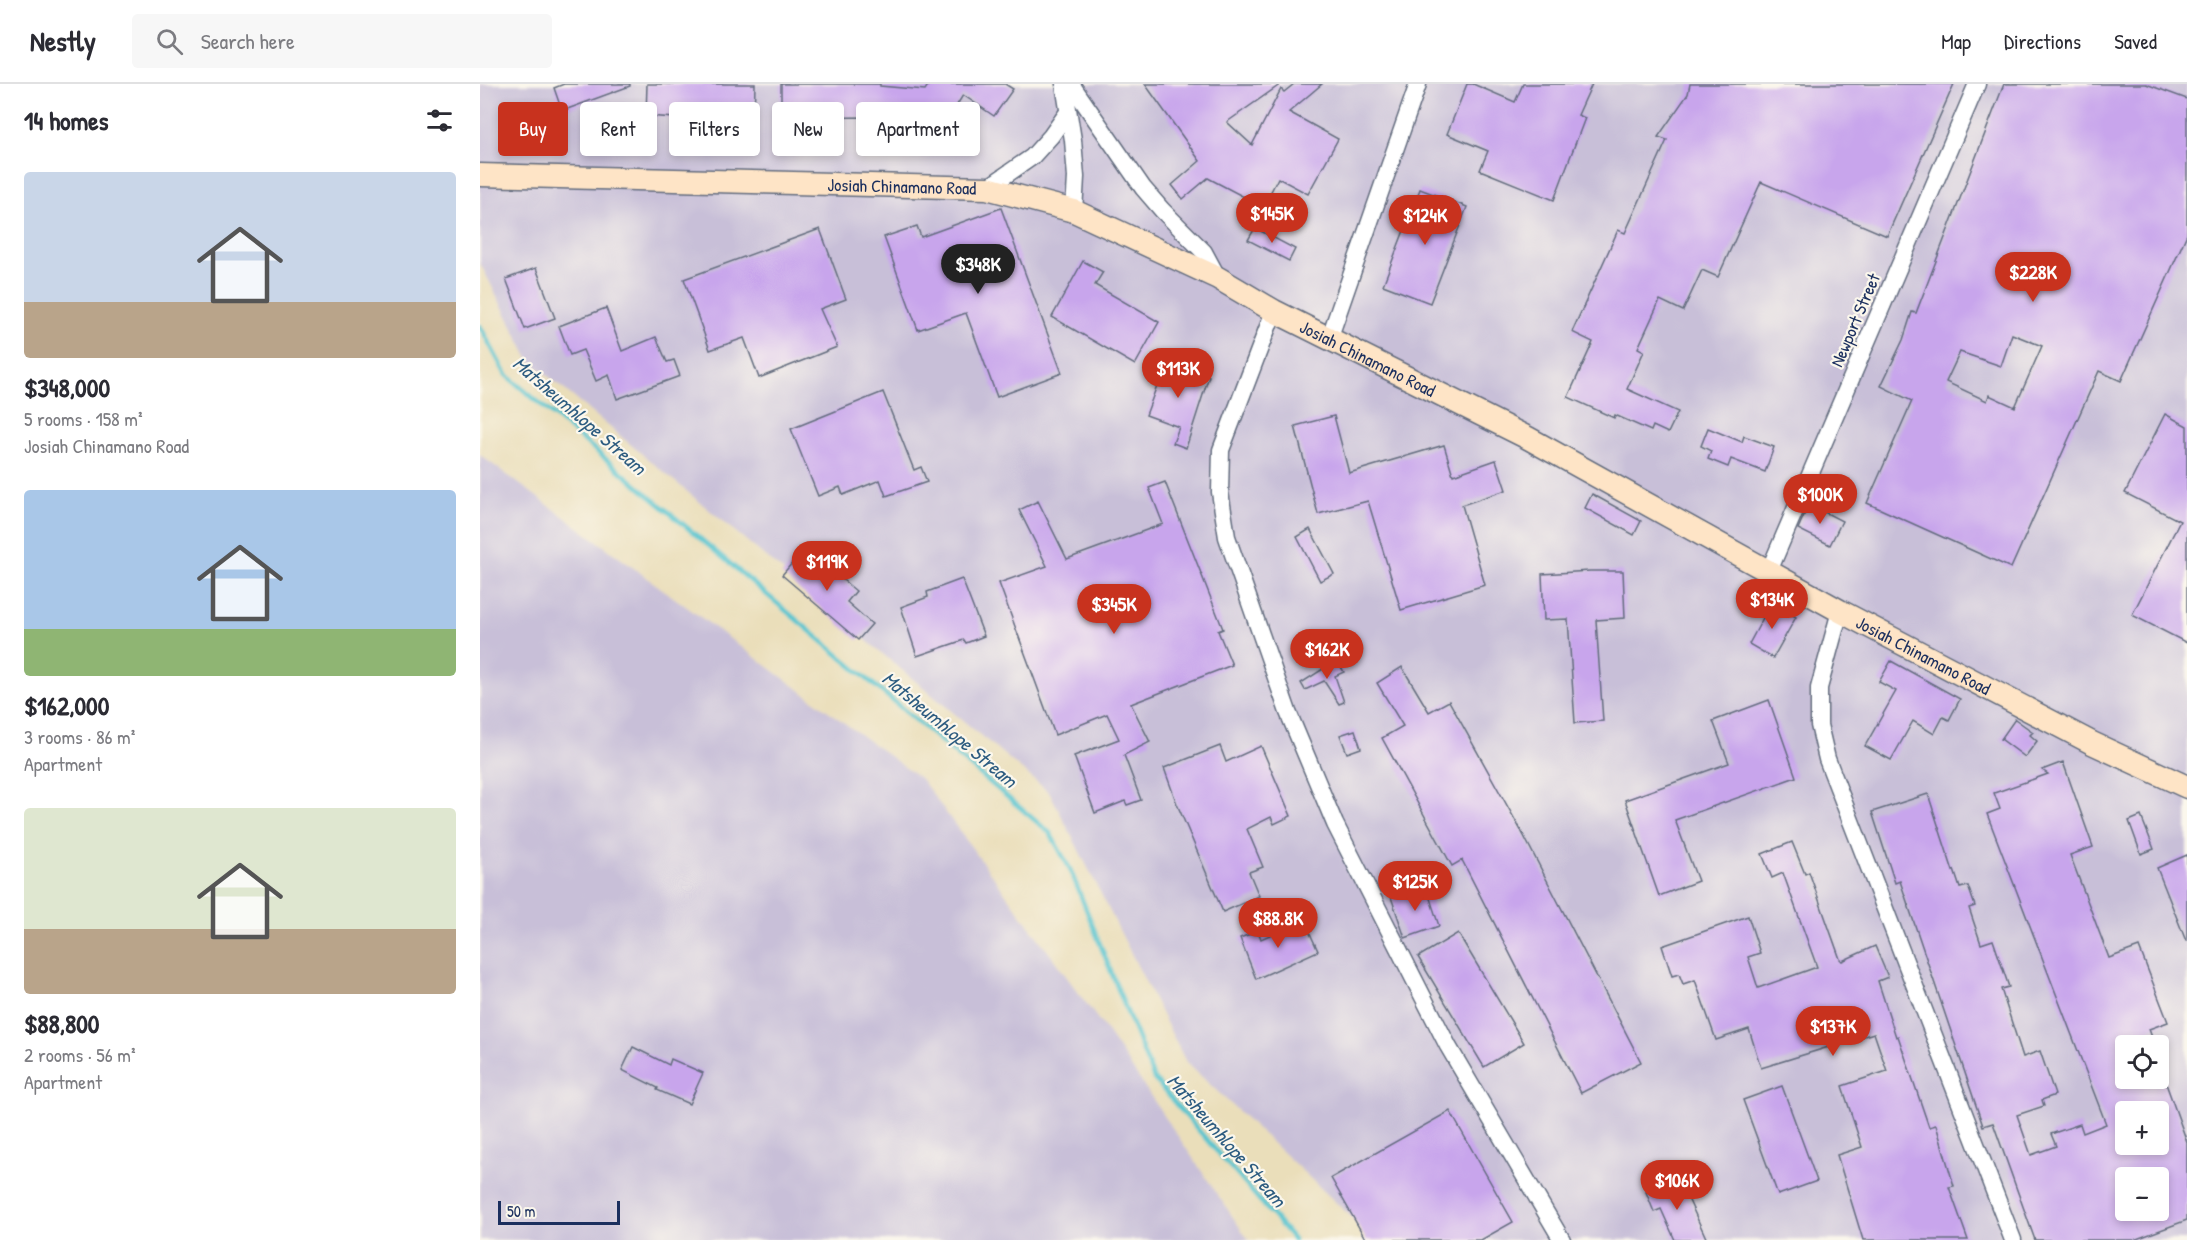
<!DOCTYPE html>
<html lang="en">
<head>
<meta charset="utf-8">
<style>
  :root { --surface:#fff; --page:#f7f7f7; --text:#2b2b33; --muted:#7c7c81; --line:#e1e1e2; --accent:#c8321e }
  body { margin:0; font-family:"Patrick Hand",sans-serif; background:var(--page); color:var(--text); height:100vh; display:flex; flex-direction:column; font-size:22px; white-space:nowrap }
  * { box-sizing:border-box; margin:0 }
  p { font-size:20px; color:var(--muted) }
  .icon { flex:none; width:33px; height:33px; fill:none; stroke:currentColor; stroke-width:2; stroke-linecap:round; stroke-linejoin:round }
  .map { position:relative; flex:1; overflow:hidden }
  .side { display:flex; flex-direction:column; background:var(--surface); width:480px }
  .side>* { flex:none }
  .banner { position:absolute; left:18px; top:18px; width:570px; height:54px; display:flex; gap:12px }
  .tools { position:absolute; left:1635px; top:951px; display:grid; gap:12px }
  .tools a { display:grid; place-items:center; width:54px; height:54px; border-radius:6px; background:var(--surface); box-shadow:0 3px 9px #0003; font-size:30px }
  .scale { position:absolute; left:18px; bottom:15px; width:122px; box-sizing:border-box; padding-left:6px; border:3px solid #1b2f5e; border-top:0; font-size:16px; line-height:21px; white-space:nowrap; color:#1b2f5e; -webkit-text-stroke:4px #fbf7ec; paint-order:stroke }
  .price { position:absolute; translate:-50% -51px; padding:0 14px; border-radius:21px; background:var(--accent); color:#fff; font-size:20px; line-height:39px; filter:drop-shadow(0 2px 3px #0008) }
  .price::after { content:''; position:absolute; left:50%; top:36px; width:18px; height:14px; margin-left:-9px; background:inherit; clip-path:polygon(0 0,100% 0,50% 100%) }
  .price.selected { background:#222; color:#fff }
  ul { padding:0; list-style:none }
  li { display:grid; align-content:center; gap:12px; height:318px; padding:0 24px }
  li span { display:grid; place-items:center; height:186px; border-radius:6px; color:#555 }
  li>.icon { margin-inline-start:auto }
  span .icon { width:108px; height:108px; fill:#fffc; stroke-width:1 }
  li b { font-size:26px }
  h2 { display:flex; justify-content:space-between; align-items:center; height:72px; padding:0 24px; font-size:26px }
  .chip { padding:0 21px; border-radius:6px; background:var(--surface); box-shadow:0 3px 9px #0003; font-size:21px; line-height:54px }
  .chip.selected { background:var(--accent); color:#fff }
  header { display:flex; align-items:center; gap:36px; box-sizing:border-box; height:84px; padding:0 30px; background:var(--surface); border-bottom:2px solid var(--line) }
  header strong { font-size:28px }
  nav { display:flex; gap:33px; margin-inline-start:auto; font-size:21px }
  .search { width:420px; height:54px; background:var(--page); display:flex; align-items:center; gap:15px; box-sizing:border-box; padding:0 21px; border-radius:6px; color:var(--muted); font-size:22px }
  main { display:flex; flex:1; min-height:0 }
  .map>svg:first-child { display:block }
</style>
</head>
<body>
<header>
<strong>Nestly</strong>
<div class="search"><svg class="icon" aria-label="search" viewBox="0 0 24 24"><circle cx="10" cy="10" r="6"/><path d="M15 15l6 6"/></svg>Search here</div>
<nav><a>Map</a><a>Directions</a><a>Saved</a></nav>
</header>
<main>
<section class="side">
<h2>14 homes<svg class="icon" aria-label="filters" viewBox="0 0 24 24"><path d="M4 7h16M4 17h16"/><circle cx="9" cy="7" r="2"/><circle cx="15" cy="17" r="2"/></svg></h2>
<ul>
<li><span style="background:linear-gradient(#c9d6e8 70%,#b9a48a 0)"><svg class="icon" aria-label="home" viewBox="0 0 24 24"><path d="M3 11l9-7 9 7M6 9v11h12V9"/></svg></span><div><b>$348,000</b><p>5 rooms · 158 m²</p><p>Josiah Chinamano Road</p></div></li>
<li><span style="background:linear-gradient(#a9c7e8 75%,#8fb573 0)"><svg class="icon" aria-label="home" viewBox="0 0 24 24"><path d="M3 11l9-7 9 7M6 9v11h12V9"/></svg></span><div><b>$162,000</b><p>3 rooms · 86 m²</p><p>Apartment</p></div></li>
<li><span style="background:linear-gradient(#dfe7d0 65%,#b9a48a 0)"><svg class="icon" aria-label="home" viewBox="0 0 24 24"><path d="M3 11l9-7 9 7M6 9v11h12V9"/></svg></span><div><b>$88,800</b><p>2 rooms · 56 m²</p><p>Apartment</p></div></li>
</ul>
</section>
<div class="map">
<svg width="1707" height="1156" viewBox="0 0 1707 1156">
  <rect width="100%" height="100%" fill="#fbf7ec"/>
  <filter id="ink" filterUnits="userSpaceOnUse"><feTurbulence type="fractalNoise" baseFrequency=".0167" numOctaves="2"/><feDisplacementMap in="SourceGraphic" scale="12" xChannelSelector="R" yChannelSelector="G"/><feConvolveMatrix kernelMatrix="1 2 1 2 8 2 1 2 1" color-interpolation-filters="sRGB"/></filter>
  <filter id="wash" filterUnits="userSpaceOnUse"><feTurbulence type="fractalNoise" baseFrequency=".008" numOctaves="4" result="noise"/><feDisplacementMap in="SourceGraphic" scale="24" xChannelSelector="R" yChannelSelector="G"/><feGaussianBlur stdDeviation="1.35" result="paint"/><feColorMatrix in="noise" values="0 0 0 0 0 0 0 0 0 0 0 0 0 0 0 0 0 1.4 0 .05"/><feComposite in="paint" operator="in"/></filter>
  <g filter="url(#wash)">
    <rect width="100%" height="100%" fill="#eadeba"/>
    <g fill="#c8bfd8" fill-rule="evenodd">
      <path d="M 0,0 L 1707,0 L 1707,1156 L 896,1156 L 706,978 L 570,709 L 50,277 L 0,179 ZM 1646,962 L 1678,962 L 1678,994 L 1646,994 ZM 1646,1028 L 1678,1028 L 1678,1060 L 1646,1060 ZM 1646,1094 L 1678,1094 L 1678,1126 L 1646,1126 Z"/>
      <polygon points="0,371 442,696 628,949 765,1151 770,1156 0,1156"/>
    </g>
    <g fill="none" stroke-linecap="round" stroke-linejoin="round">
      <polyline stroke="#57c4cf" stroke-width="4.5" points="0,242 26,291 570,749 590,785 674,995 814,1156"/>
    </g>
    <g id="blocks">
      <g fill="#c8a5ec" fill-rule="evenodd">
        <polygon points="84,0 150,0 150,2 82,27 74,4"/>
        <polygon points="167,0 275,0 274,36 227,36 166,32"/>
        <polygon points="301,0 400,0 400,2 445,6 449,0 525,0 533,5 514,32 483,11 466,39 394,33 301,34"/>
        <polygon points="665,0 801,0 747,38 772,61 801,5 804,8 814,0 842,0 809,28 858,55 828,110 798,94 783,123 728,94 703,115 692,101 720,77"/>
        <polygon points="987,0 993,0 1035,18 1043,0 1112,0 1098,31 1105,34 1074,116 1000,86 1008,67 967,50"/>
        <polygon points="1210,0 1474,0 1407,152 1281,98 1238,193 1222,186 1203,227 1180,216 1158,264 1164,267 1147,305 1198,328 1188,349 1173,342 1171,347 1135,331 1134,334 1088,313 1113,258 1092,248 1138,146 1145,149 1187,56 1178,53 1208,10"/>
        <path d="M 1524,0 L 1666,0 L 1707,15 L 1707,150 L 1641,297 L 1619,287 L 1531,484 L 1387,419 L 1432,317 L 1401,302 L 1423,256 L 1432,228 L 1436,229 ZM 1532,250 L 1562,262 L 1535,323 L 1509,311 L 1507,317 L 1466,298 L 1480,268 L 1521,282 Z"/>
        <polygon points="940,105 987,123 950,219 903,201"/>
        <polygon points="521,124 582,289 517,313 486,229 438,246 404,153 437,142 441,153"/>
        <polygon points="775,144 815,165 809,177 768,156"/>
        <polygon points="340,145 366,215 340,225 357,263 279,294 264,254 230,266 204,195"/>
        <polygon points="603,177 623,188 615,201 679,238 655,281 572,233"/>
        <polygon points="56,184 75,234 45,245 26,195"/>
        <polygon points="126,224 142,267 176,253 187,278 194,276 200,292 137,315 129,291 116,297 103,266 90,271 79,242"/>
        <polygon points="682,278 708,282 708,285 729,292 706,364 693,359 699,343 666,331 679,296"/>
        <polygon points="403,308 434,386 441,383 447,398 406,412 400,396 363,411 360,403 338,412 311,345"/>
        <polygon points="1685,330 1707,342 1707,559 1652,531 1700,437 1645,409"/>
        <polygon points="854,332 869,389 964,361 973,391 1016,376 1026,406 982,421 1005,501 921,526 888,417 838,430 815,342"/>
        <polygon points="1228,344 1262,358 1264,352 1294,363 1285,388 1251,375 1248,383 1228,375 1231,367 1221,362"/>
        <polygon points="685,398 743,545 738,547 752,581 651,620 670,658 644,671 661,716 647,721 645,717 615,729 594,672 639,655 627,630 575,651 519,499 567,482 539,426 558,417 587,475 683,440 669,404"/>
        <polygon points="1112,410 1161,437 1154,451 1105,424"/>
        <polygon points="1329,420 1362,437 1350,461 1318,445"/>
        <polygon points="830,445 854,490 840,497 817,453"/>
        <polygon points="325,464 376,507 367,518 392,540 378,556 302,491"/>
        <polygon points="1110,487 1143,487 1145,534 1116,536 1123,637 1095,639 1088,535 1064,536 1062,490"/>
        <polygon points="482,495 504,552 486,559 484,556 437,572 421,523 448,513 447,508"/>
        <polygon points="1291,519 1316,533 1293,574 1269,560"/>
        <polygon points="857,576 864,588 855,592 864,618 859,620 844,597 825,606 821,599"/>
        <polygon points="1411,577 1480,615 1469,636 1463,633 1454,650 1433,637 1411,676 1385,662 1416,607 1399,598"/>
        <polygon points="922,583 949,628 969,617 1044,752 1161,978 1101,1009 982,776 972,782 902,654 923,642 897,599"/>
        <polygon points="1289,616 1316,693 1195,736 1218,797 1179,812 1145,716 1249,679 1233,637"/>
        <polygon points="1535,635 1553,648 1550,651 1557,657 1545,673 1521,655"/>
        <polygon points="875,646 881,664 867,669 860,651"/>
        <polygon points="740,662 746,678 781,662 811,732 794,740 791,733 767,745 783,783 769,788 779,812 743,828 697,720 684,684"/>
        <path d="M 1583,678 L 1613,763 L 1590,771 L 1629,874 L 1659,863 L 1688,938 L 1669,945 L 1675,962 L 1646,962 L 1646,994 L 1684,994 L 1707,1058 L 1707,1136 L 1654,1156 L 1555,1156 L 1513,1039 L 1503,1042 L 1420,797 L 1415,799 L 1392,728 L 1448,710 L 1473,787 L 1474,786 L 1480,804 L 1488,802 L 1495,822 L 1489,824 L 1501,860 L 1513,856 L 1529,903 L 1521,905 L 1543,973 L 1560,967 L 1575,1011 L 1562,1016 L 1564,1022 L 1537,1031 L 1551,1071 L 1576,1062 L 1571,1050 L 1600,1040 L 1603,1049 L 1626,1040 L 1507,730 L 1520,725 L 1514,709 L 1568,690 L 1562,686 ZM 1646,1028 L 1678,1028 L 1678,1060 L 1646,1060 ZM 1646,1094 L 1678,1094 L 1678,1126 L 1646,1126 Z"/>
        <polygon points="1661,732 1674,765 1661,770 1649,737"/>
        <polygon points="1312,758 1325,790 1329,788 1360,875 1362,877 1395,862 1408,893 1398,897 1416,953 1418,952 1449,1043 1456,1041 1474,1102 1469,1103 1488,1156 1383,1156 1357,1071 1382,1063 1362,1002 1407,987 1394,949 1281,984 1269,945 1236,956 1215,896 1203,900 1199,890 1192,892 1182,862 1268,832 1280,869 1268,873 1278,904 1337,883 1303,789 1292,794 1282,770"/>
        <polygon points="1707,771 1707,857 1706,857 1677,784"/>
        <polygon points="946,802 959,842 925,854 911,813"/>
        <polygon points="824,836 838,867 776,895 760,854 778,847 781,855"/>
        <polygon points="978,849 1044,959 1004,983 938,873"/>
        <polygon points="153,963 189,981 191,975 223,989 209,1020 177,1006 178,1004 142,986"/>
        <polygon points="1302,1002 1337,1097 1298,1111 1263,1016"/>
        <polygon points="970,1027 1033,1138 1001,1156 886,1156 851,1094"/>
        <polygon points="1202,1094 1208,1110 1206,1110 1227,1156 1195,1156 1181,1125 1174,1128 1166,1108"/>
      </g>
    </g>
  </g>
  <g filter="url(#ink)">
    <use href="#blocks" fill-opacity="0" stroke="#636c7e" stroke-width="1.5"/>
    <g fill="none" stroke-linecap="round" stroke-linejoin="round">
      <defs>
        <g id="street">
          <polyline points="584,0 593,56 596,93 594,127"/>
          <polyline points="591,0 663,104 682,126 724,168 738,194"/>
          <polyline points="507,104 552,73 571,52 588,28"/>
          <polyline points="794,227 741,366 740,408 747,453 808,628 855,740 968,962 1082,1156"/>
          <polyline points="849,255 938,0"/>
          <polyline points="1289,487 1497,0"/>
          <polyline points="1360,527 1339,604 1339,641 1347,675 1533,1156"/>
        </g>
        <g id="secondary">
          <path id="s1" d="M 0,91 L 507,104 L 594,127 L 738,194 L 794,227 L 1048,354 L 1360,527 L 1612,659 L 1707,703"/>
        </g>
      </defs>
      <use href="#street" stroke="#636c7e" stroke-width="19"/>
      <use href="#secondary" stroke="#636c7e" stroke-width="25"/>
      <use href="#street" stroke="#fff" stroke-width="16"/>
      <use href="#secondary" stroke="#fee4c6" stroke-width="22"/>
    </g>
  </g>
  <g text-anchor="middle" dominant-baseline="central" stroke-width="4.5" stroke-linejoin="round" paint-order="stroke">
    <g font-size="18" fill="#1b2f5e" stroke="#fbf7ec">
      <text stroke="none"><textPath href="#s1" startOffset="422">Josiah Chinamano Road</textPath></text>
      <text transform="translate(1375 236) rotate(-67)">Newport Street</text>
      <text stroke="none"><textPath href="#s1" startOffset="926">Josiah Chinamano Road</textPath></text>
      <text stroke="none"><textPath href="#s1" startOffset="1556">Josiah Chinamano Road</textPath></text>
    </g>
    <g font-size="20" font-style="italic" fill="#2d5c80" stroke="#fbf7ec">
      <text transform="translate(100 331) rotate(41)">Matsheumhlope Stream</text>
      <text transform="translate(470 645) rotate(40)">Matsheumhlope Stream</text>
      <text transform="translate(747 1056) rotate(49)">Matsheumhlope Stream</text>
    </g>
  </g>
</svg>
<div class="tools">
<a><svg class="icon" aria-label="locate" viewBox="0 0 24 24"><circle cx="12" cy="12" r="6"/><path d="M12 2v4M12 18v4M2 12h4M18 12h4"/></svg></a>
<a>+</a>
<a>−</a>
</div>
<div class="scale">50 m</div>
<b class="price" style="left:792px;top:160px">$145K</b>
<b class="price" style="left:945px;top:162px">$124K</b>
<b class="price selected" style="left:498px;top:211px">$348K</b>
<b class="price" style="left:1553px;top:219px">$228K</b>
<b class="price" style="left:698px;top:315px">$113K</b>
<b class="price" style="left:1340px;top:441px">$100K</b>
<b class="price" style="left:347px;top:508px">$119K</b>
<b class="price" style="left:1292px;top:546px">$134K</b>
<b class="price" style="left:634px;top:551px">$345K</b>
<b class="price" style="left:847px;top:596px">$162K</b>
<b class="price" style="left:935px;top:828px">$125K</b>
<b class="price" style="left:798px;top:865px">$88.8K</b>
<b class="price" style="left:1353px;top:973px">$137K</b>
<b class="price" style="left:1197px;top:1127px">$106K</b>
<div class="banner">
<a class="chip selected">Buy</a>
<a class="chip">Rent</a>
<a class="chip">Filters</a>
<a class="chip">New</a>
<a class="chip">Apartment</a>
</div>
</div>
</main>
</body>
</html>
